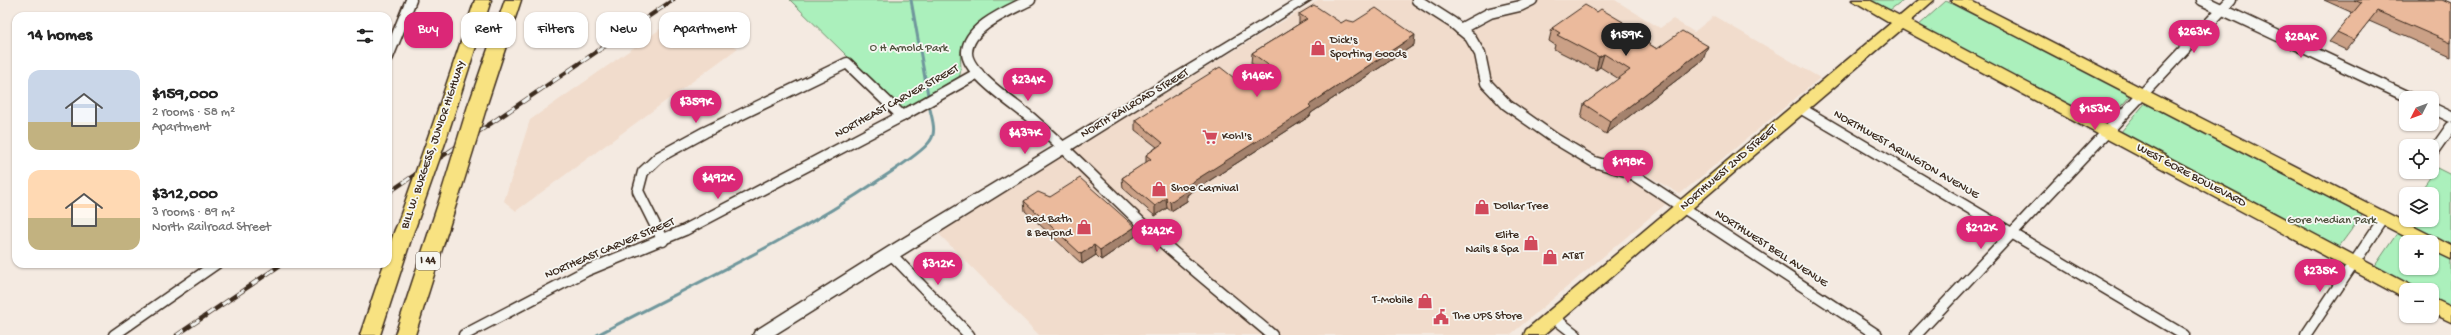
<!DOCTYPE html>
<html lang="en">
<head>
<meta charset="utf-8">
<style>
  :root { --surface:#fff; --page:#f2f2f2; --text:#222; --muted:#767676; --accent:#db2777 }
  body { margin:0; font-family:"Gochi Hand",sans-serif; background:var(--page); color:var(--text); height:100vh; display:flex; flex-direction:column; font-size:15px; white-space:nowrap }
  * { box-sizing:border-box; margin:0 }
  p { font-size:13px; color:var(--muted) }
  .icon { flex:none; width:22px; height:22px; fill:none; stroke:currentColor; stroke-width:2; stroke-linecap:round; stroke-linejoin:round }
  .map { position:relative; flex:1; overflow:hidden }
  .panel { position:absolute; left:12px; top:12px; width:380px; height:256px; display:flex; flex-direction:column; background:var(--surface); border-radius:12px; box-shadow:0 1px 3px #0004 }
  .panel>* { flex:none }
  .top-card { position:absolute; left:404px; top:12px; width:380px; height:36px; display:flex; gap:8px }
  .needle { width:26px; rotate:228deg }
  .controls { position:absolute; left:2399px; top:91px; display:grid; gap:8px }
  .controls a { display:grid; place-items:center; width:40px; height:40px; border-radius:8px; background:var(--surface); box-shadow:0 1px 3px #0004; font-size:20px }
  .price { position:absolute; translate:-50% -34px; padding:0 9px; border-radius:14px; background:var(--accent); color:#fff; font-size:13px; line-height:26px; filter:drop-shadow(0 1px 2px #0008) }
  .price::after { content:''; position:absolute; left:50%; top:24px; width:12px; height:9px; margin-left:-6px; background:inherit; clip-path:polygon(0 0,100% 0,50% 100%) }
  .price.on { background:#222; color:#fff }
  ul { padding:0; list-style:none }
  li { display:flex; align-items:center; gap:12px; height:100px; padding:0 16px }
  li span { display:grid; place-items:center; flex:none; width:112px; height:80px; border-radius:12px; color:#555 }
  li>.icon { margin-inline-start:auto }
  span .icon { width:48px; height:48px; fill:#fffc; stroke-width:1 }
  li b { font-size:17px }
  h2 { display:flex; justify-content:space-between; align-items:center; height:48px; padding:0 16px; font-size:17px }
  .pill { padding:0 14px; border-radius:12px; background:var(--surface); box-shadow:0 1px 3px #0004; font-size:14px; line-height:36px }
  .pill.on { background:var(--accent); color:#fff }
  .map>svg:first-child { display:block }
</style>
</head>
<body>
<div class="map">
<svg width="2451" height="335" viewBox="0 0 2451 335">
  <rect width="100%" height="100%" fill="#f4eae1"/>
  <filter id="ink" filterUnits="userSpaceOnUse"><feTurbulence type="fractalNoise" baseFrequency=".025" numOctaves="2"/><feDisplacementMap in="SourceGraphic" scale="8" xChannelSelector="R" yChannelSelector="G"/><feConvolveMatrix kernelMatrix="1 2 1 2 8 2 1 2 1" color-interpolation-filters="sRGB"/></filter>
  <g filter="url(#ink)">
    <g fill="#f1dccc">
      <polygon points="1318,0 1411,0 1446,23 1471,46 1475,52 1480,82 1495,99 1625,174 1668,202 1510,335 1039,335 936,231"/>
      <polygon points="1540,0 1615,0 1660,28 1673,19 1694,32 1714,16 1820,78 1680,194 1636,169 1588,155 1498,93 1489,80 1486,50 1471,31 1495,18 1526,10"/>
      <polygon points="679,16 738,48 516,211 504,201 530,120"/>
    </g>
    <g fill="#abf0bc" stroke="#738d6d">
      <path d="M 790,0 L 1023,0 C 1002,12 967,24 961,49 C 959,58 963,69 959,77 L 902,110 Z"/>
      <polygon points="1869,0 1903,0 1890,10"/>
      <polygon points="1946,1 2131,95 2105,124 1917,27"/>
      <polygon points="2147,101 2363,214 2338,248 2120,133"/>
      <polygon points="2437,168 2451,175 2451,250 2398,223 2406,211 2406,220 2432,220 2432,194 2418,194"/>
      <polygon points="2398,232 2418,242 2406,242 2406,268 2432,268 2432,249 2451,259 2451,311 2432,301 2432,290 2410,290 2372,270"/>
    </g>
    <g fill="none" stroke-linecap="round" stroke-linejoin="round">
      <g stroke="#6f979c" stroke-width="3">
        <polyline points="911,0 928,95"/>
        <path d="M 597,335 C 692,285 790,240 879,180 C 891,172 923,152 930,141 C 937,132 932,119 930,109"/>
      </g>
      <defs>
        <g id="street">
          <path d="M 1030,0 C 1011,10 968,26 967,52 C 966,73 1016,105 1031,118 C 1073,155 1111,195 1152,233 C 1190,268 1232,301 1272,335"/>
          <polyline points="1417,0 1453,23 1470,37 1480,54 1486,83 1507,105 1554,138 1594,162 1629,172 1877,335"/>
          <polyline points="2202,0 2410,98"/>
          <polyline points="1460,29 1490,13 1520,6 1532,0"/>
          <polyline points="388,57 411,0"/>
          <polyline points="1800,108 2184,335"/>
          <polyline points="2432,108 2451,117"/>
          <polyline points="2432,154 2451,127"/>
          <polyline points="663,241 638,191 643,172 659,157 705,132 847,63 902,116"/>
          <polyline points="890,253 969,335"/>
          <polyline points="1553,317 1576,335"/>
          <polyline points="114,335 216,264"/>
          <polyline points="464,335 586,271 685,230 902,116 978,73"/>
          <polyline points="1916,335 2231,0"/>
          <polyline points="2306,335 2384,218"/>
        </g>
        <polygon id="secondary" points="1296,0 1311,0 774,335 753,335 755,331 887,248"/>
        <g id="primary">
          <polygon points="1852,0 1869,0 1900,16 1919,0 1934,0 1910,21 2412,286 2414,290 2406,290 2406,297 2400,296 1902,29 1544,335 1524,335 1526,330 1891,23"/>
          <polygon points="1951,0 1969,0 2438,239 2451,246 2451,259 2432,250 2432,242 2416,242 1953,3"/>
          <polygon points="2432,298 2451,307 2451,322 2432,313"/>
        </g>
        <g id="highway">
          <polygon points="475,0 491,0 448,133 445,137 439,139 433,137 430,133"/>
          <polygon points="505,0 521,0 487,104 484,108 478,110 472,108 469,104"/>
          <polygon points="451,185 457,187 460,192 415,335 395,335 442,192 445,187"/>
          <path d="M 407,217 L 414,219 L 416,224 L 380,335 L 360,335 L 384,264 L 388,264 C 388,249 393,232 400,219 Z"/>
        </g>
      </defs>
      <use href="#street" stroke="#3b2a1e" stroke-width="13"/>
      <use href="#secondary" stroke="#3b2a1e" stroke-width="3"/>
      <use href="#primary" stroke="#3b2a1e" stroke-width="3"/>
      <use href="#highway" stroke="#3b2a1e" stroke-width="3"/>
      <use href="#street" stroke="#f6f6f2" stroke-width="10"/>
      <use href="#secondary" fill="#f6f6f2" fill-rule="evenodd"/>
      <use href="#primary" fill="#f8e281" fill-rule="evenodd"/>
      <use href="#highway" fill="#f8e281" fill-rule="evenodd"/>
      <defs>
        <g id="rail">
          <polyline points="388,193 673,0"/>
          <polyline points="177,335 282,264"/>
        </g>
      </defs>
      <use href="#rail" stroke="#3b2a1e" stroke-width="4.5"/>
      <use href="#rail" stroke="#f6f6f2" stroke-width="3" stroke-dasharray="9" stroke-linecap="butt"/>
      <defs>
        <g id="highway-bridge">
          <polyline points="451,192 478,104"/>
          <polyline points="407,224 439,133"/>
        </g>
      </defs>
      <use href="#highway-bridge" stroke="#3b2a1e" stroke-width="21" stroke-linecap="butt"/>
      <use href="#highway-bridge" stroke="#f8e281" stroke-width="18"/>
    </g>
    <g fill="#caa086" stroke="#3b2a1e">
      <polygon points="2324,0 2442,0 2451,4 2451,57 2369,21 2346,50 2329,42 2353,13"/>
      <polygon points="1597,12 1623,22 1621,27 1657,49 1703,60 1606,134 1581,118 1584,104 1619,79 1600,67 1596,70 1554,49 1555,45 1549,41 1552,28"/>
      <polygon points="1299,14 1341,23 1414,45 1311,113 1310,116 1187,195 1187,201 1171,211 1167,208 1155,216 1123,188 1122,178 1146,163 1146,155 1157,147 1135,130 1135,120 1247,88 1268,75 1251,63 1252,53 1299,24"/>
      <polygon points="1050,197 1135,227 1136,236 1101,260 1096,255 1082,264 1025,211 1024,201"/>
    </g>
    <g fill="#a4826d" stroke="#3b2a1e">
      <polygon points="1623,22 1619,35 1618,25"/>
      <polygon points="1415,35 1414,45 1311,113 1310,116 1187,195 1187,201 1171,211 1170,202 1183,188"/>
      <polygon points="1708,46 1703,60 1606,134 1610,121"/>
      <polygon points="1604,54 1600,67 1596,70 1599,57"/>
      <polygon points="1166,198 1167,208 1155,216 1155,206"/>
      <polygon points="1135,227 1136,236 1101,260 1100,250"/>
      <polygon points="1094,245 1096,255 1082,264 1081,254"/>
    </g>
    <g fill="#ebba9c" stroke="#3b2a1e">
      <polygon points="2354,0 2442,0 2451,4 2451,43 2377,11 2354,40 2337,32 2361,3"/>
      <polygon points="1314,5 1341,23 1346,20 1354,22 1376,8 1415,35 1309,105 1311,107 1183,188 1187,191 1170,202 1166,198 1155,206 1122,178 1151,159 1146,155 1163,143 1135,120 1220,67 1247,88 1275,70 1252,53 1307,19 1299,14"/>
      <polygon points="1585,5 1597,12 1601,9 1623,22 1618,25 1657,49 1682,31 1708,46 1610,121 1584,104 1630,70 1604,54 1599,57 1557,35 1560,33 1552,28"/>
      <polygon points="1080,178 1135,227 1100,250 1094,245 1081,254 1024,201 1038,192 1050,197"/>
    </g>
  </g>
  <defs>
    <symbol id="shop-bare" viewBox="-9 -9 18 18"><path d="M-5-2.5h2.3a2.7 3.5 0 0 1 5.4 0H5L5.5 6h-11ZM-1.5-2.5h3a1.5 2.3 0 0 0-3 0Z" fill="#d1495b" stroke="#f6f6f2" stroke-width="2.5" paint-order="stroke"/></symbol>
    <symbol id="supermarket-bare" viewBox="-9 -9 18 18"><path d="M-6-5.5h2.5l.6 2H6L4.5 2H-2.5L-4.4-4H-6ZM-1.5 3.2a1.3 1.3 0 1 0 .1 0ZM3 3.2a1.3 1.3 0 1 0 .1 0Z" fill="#d1495b" stroke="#f6f6f2" stroke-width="2.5" paint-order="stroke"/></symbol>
    <symbol id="civic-bare" viewBox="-9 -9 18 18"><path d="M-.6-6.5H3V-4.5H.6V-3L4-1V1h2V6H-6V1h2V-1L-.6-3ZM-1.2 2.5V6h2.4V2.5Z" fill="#d1495b" stroke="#f6f6f2" stroke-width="2.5" paint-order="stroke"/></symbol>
  </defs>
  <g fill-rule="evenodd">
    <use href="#shop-bare" x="1307" y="37" width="22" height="22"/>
    <use href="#supermarket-bare" x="1199" y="126" width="22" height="22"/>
    <use href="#shop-bare" x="1148" y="178" width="22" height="22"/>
    <use href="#shop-bare" x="1471" y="196" width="22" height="22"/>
    <use href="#shop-bare" x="1073" y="216" width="22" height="22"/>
    <use href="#shop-bare" x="1520" y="232" width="22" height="22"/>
    <use href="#shop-bare" x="1539" y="246" width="22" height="22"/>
    <use href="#shop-bare" x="1414" y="290" width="22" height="22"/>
    <use href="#civic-bare" x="1430" y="306" width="22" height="22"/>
  </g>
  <g text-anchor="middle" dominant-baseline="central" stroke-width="3.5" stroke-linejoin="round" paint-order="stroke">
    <rect fill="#f6f6f2" stroke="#73675e" stroke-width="1" x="416" y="252" width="24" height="18" rx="3"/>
    <g font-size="11" font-weight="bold" fill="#3b2a1e">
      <text x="428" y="261">I 44</text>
    </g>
    <g font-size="12" fill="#3b2a1e" stroke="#f6f6f2" text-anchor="start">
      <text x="1330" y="41">Dick's<tspan x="1330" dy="14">Sporting Goods</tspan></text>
      <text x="1222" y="137">Kohl's</text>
      <text x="1171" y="189">Shoe Carnival</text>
      <text x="1494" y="207">Dollar Tree</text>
      <text x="1072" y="220" text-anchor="end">Bed Bath<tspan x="1072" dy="14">&amp; Beyond</tspan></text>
      <text x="1519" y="236" text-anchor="end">Elite<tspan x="1519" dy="14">Nails &amp; Spa</tspan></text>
      <text x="1562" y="257">AT&amp;T</text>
      <text x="1413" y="301" text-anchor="end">T-Mobile</text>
      <text x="1453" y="317">The UPS Store</text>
    </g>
    <g font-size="12" fill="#51523e" stroke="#f6f6f2">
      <text x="909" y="49">O H Arnold Park</text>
      <text x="2332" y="221">Gore Median Park</text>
    </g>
    <g font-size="12" fill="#3b2a1e" stroke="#f6f6f2">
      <text transform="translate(897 102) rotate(-29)">NORTHEAST CARVER STREET</text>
      <text transform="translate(1135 104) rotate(-31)">NORTH RAILROAD STREET</text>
      <text transform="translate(434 145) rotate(-71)">BILL W. BURGESS, JUNIOR HIGHWAY</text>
      <text transform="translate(1906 155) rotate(30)">NORTHWEST ARLINGTON AVENUE</text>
      <text transform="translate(1729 168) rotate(-41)">NORTHWEST 2ND STREET</text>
      <text transform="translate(2191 176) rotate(28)">WEST GORE BOULEVARD</text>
      <text transform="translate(610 249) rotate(-23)">NORTHEAST CARVER STREET</text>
      <text transform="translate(1771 249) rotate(33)">NORTHWEST BELL AVENUE</text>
    </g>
  </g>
</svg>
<div class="controls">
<a><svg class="needle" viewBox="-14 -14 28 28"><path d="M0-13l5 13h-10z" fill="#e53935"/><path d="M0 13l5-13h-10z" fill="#767676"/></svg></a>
<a><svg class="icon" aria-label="locate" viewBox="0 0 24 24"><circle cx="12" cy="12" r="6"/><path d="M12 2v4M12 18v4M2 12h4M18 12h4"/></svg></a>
<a><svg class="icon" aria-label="layers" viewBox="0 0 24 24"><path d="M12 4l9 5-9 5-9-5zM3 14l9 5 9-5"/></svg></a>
<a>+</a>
<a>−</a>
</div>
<b class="price" style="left:2194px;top:54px">$263K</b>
<b class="price on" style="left:1626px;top:57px">$159K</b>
<b class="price" style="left:2301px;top:59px">$284K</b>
<b class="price" style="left:1257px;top:98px">$146K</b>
<b class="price" style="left:1028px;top:102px">$234K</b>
<b class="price" style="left:696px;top:124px">$359K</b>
<b class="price" style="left:2095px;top:131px">$153K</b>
<b class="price" style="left:1025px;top:155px">$437K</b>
<b class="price" style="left:1628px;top:184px">$198K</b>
<b class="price" style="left:718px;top:200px">$492K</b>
<b class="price" style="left:1981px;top:250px">$212K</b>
<b class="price" style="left:1157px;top:253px">$242K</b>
<b class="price" style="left:938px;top:286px">$312K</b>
<b class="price" style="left:2320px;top:293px">$235K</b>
<div class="top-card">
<a class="pill on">Buy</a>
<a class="pill">Rent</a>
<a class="pill">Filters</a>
<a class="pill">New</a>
<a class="pill">Apartment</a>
</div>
<section class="panel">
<h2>14 homes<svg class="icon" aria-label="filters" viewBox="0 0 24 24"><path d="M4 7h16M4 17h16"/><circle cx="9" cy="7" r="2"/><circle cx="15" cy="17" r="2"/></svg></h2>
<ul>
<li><span style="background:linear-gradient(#c9d6e8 65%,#c2b280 0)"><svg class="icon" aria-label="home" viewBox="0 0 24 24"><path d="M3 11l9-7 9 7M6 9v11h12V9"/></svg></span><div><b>$159,000</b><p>2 rooms · 58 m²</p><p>Apartment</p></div></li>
<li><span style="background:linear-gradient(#ffd9b3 60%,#c2b280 0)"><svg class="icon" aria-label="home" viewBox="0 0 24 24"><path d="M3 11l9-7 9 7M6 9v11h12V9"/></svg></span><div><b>$312,000</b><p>3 rooms · 89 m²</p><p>North Railroad Street</p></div></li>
</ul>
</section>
</div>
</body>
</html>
